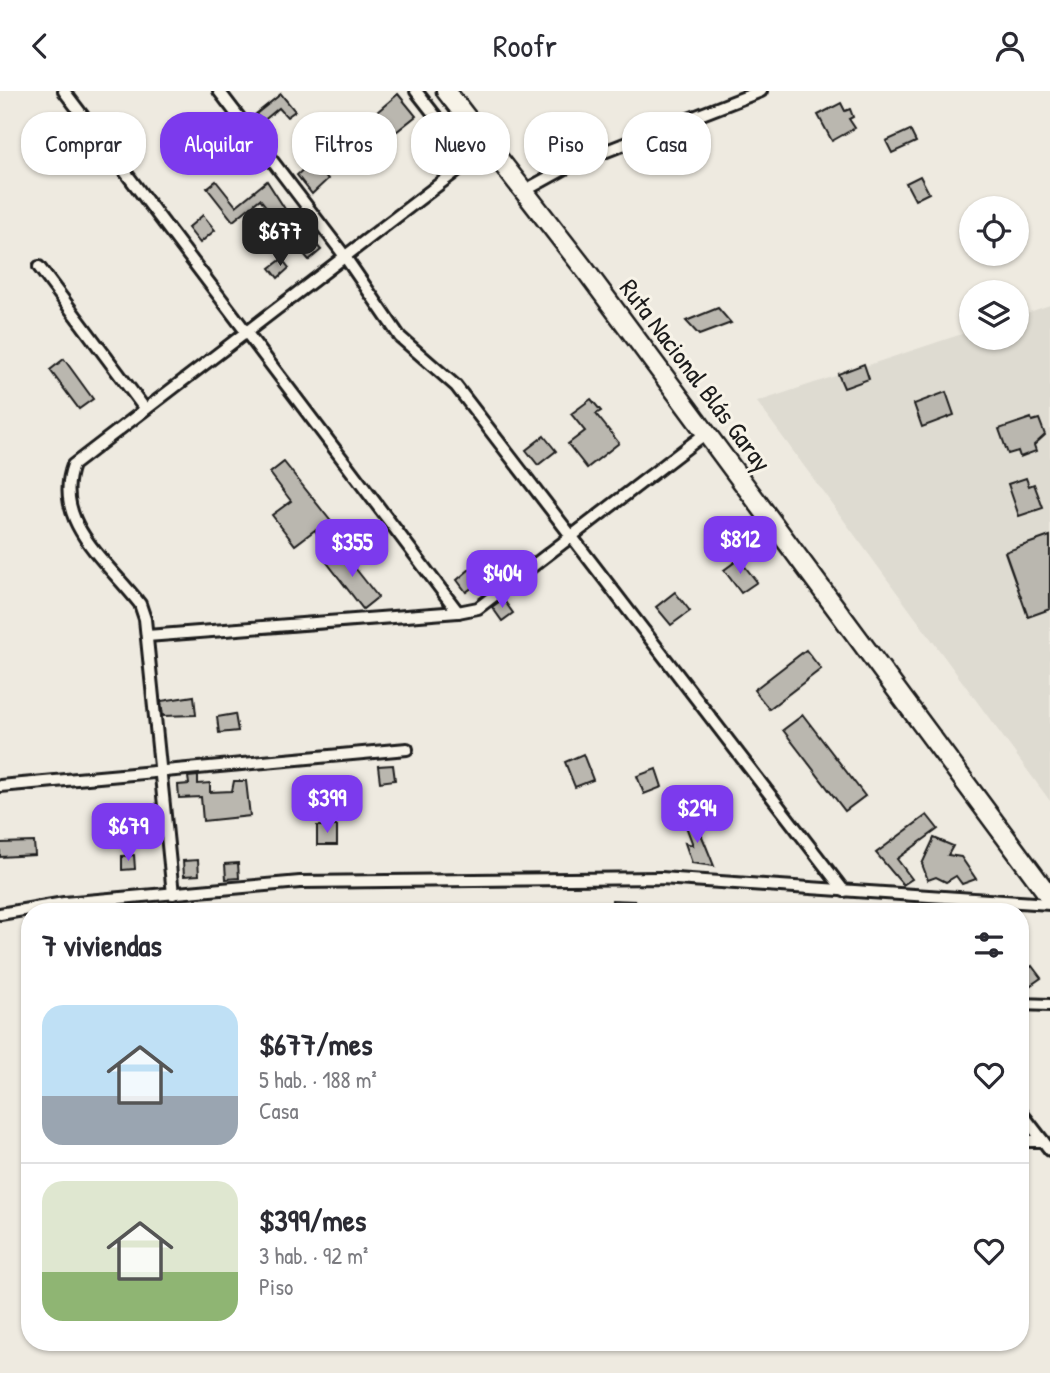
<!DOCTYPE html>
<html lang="es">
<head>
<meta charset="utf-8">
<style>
  :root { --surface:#fff; --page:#f2f2f3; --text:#2b2b33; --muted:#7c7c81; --line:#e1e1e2; --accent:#7c3aed }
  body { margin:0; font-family:"Patrick Hand",sans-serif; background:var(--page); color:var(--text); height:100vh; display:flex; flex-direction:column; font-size:26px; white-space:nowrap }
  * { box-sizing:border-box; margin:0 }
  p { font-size:23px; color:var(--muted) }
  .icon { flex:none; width:38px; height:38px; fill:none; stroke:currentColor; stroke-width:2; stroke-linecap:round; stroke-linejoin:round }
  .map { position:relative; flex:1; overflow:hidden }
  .side { position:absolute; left:21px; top:812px; width:1008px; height:448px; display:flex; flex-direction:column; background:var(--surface); border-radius:28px; box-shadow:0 2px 5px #0004 }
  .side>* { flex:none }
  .top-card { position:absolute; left:21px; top:21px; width:1008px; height:63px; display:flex; gap:14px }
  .controls { position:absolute; left:959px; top:105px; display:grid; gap:14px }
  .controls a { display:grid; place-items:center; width:70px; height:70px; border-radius:50%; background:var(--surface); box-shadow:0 2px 5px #0004; font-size:35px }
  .price { position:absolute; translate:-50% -60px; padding:0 16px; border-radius:14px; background:var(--accent); color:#fff; font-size:23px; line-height:46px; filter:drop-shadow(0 2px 4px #0008) }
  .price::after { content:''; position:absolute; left:50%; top:42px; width:21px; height:16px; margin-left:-10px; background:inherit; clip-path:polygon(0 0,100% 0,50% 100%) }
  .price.on { background:#222; color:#fff }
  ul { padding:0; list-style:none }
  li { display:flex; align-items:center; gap:21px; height:175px; padding:0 21px }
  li+li { border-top:2px solid var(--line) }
  li span { display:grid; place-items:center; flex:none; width:196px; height:140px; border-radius:21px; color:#555 }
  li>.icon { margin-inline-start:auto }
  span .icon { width:84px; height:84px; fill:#fffc; stroke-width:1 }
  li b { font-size:30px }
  h2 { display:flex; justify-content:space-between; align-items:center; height:84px; padding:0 21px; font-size:30px }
  .tag { padding:0 24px; border-radius:28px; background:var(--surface); box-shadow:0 2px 5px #0004; font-size:24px; line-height:63px }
  .tag.on { background:var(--accent); color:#fff }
  header { display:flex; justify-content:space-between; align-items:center; height:91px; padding:0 21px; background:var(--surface); font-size:32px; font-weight:600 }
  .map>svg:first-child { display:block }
</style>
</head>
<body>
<header><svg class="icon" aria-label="back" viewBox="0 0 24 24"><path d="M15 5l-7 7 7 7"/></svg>Roofr<svg class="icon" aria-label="person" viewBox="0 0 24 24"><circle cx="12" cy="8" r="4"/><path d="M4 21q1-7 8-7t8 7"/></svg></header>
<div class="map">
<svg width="1050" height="1282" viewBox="0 0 1050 1282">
  <rect width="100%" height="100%" fill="#eeeae0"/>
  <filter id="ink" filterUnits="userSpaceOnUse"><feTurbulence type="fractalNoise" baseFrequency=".0143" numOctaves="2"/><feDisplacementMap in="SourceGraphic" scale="14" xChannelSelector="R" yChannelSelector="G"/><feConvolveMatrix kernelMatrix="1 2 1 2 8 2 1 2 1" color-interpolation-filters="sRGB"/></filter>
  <g filter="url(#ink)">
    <polygon fill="#dedbd1" points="1050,214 1050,710 757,311 971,240 971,247 1017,247 1017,225"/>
    <g fill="#bab7af" stroke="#1c1c1c" stroke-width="2">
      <polygon points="281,3 295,20 287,26 279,17 262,31 256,23"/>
      <polygon points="398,3 416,25 371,61 377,68 367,77 341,52"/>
      <polygon points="841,12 845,20 850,18 853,26 849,28 855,37 832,50 818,24"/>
      <polygon points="223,32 236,48 213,67 200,51"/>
      <polygon points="910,39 916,51 892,62 886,50"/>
      <polygon points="307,75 313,82 319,77 328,88 312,103 297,84"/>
      <polygon points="920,85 929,102 915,109 906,92"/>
      <polygon points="216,90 236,115 267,90 294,132 278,145 265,128 272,123 260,108 233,130 207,97"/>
      <polygon points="203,124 215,139 200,152 188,137"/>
      <polygon points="309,145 321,159 309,169 297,155"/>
      <polygon points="282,168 289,177 278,187 270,177"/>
      <polygon points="718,217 731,232 699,244 686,230"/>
      <polygon points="64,268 93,308 79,318 50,279"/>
      <polygon points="864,273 869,288 844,297 838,283"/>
      <polygon points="946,301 954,324 922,336 914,313"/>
      <polygon points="591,308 601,320 596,323 619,352 587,377 568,353 585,340 571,323"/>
      <polygon points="1031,327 1032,330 1039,328 1045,344 1034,354 1036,360 1020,366 1018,360 1008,363 999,338"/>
      <polygon points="544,345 556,360 538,374 526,359"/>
      <polygon points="284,371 333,433 318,444 315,439 295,454 272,424 291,410 270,382"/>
      <polygon points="1026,387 1029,395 1034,393 1043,417 1019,425 1008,393"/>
      <polygon points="1050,445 1050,518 1028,526 1005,461"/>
      <polygon points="340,458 378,506 363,518 325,469"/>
      <polygon points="739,468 757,491 741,502 724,479"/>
      <polygon points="470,478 480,491 466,501 457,489"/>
      <polygon points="675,501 690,520 671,534 656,516"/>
      <polygon points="503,508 513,522 502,530 492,516"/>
      <polygon points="806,559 821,578 769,618 754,599"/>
      <polygon points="194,605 196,624 163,625 161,610"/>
      <polygon points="235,623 238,640 219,642 217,626"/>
      <polygon points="803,624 865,705 845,720 783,639"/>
      <polygon points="583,663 593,689 575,696 565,671"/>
      <polygon points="393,674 395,689 380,691 378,675"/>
      <polygon points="656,678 662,696 644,703 637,685"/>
      <polygon points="198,685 198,693 210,692 210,701 232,700 234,690 246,690 250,725 203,730 201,706 179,707 178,694 189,693 188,686"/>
      <polygon points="927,724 938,738 897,768 912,788 903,794 876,762"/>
      <polygon points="694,726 706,755 714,775 692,772 685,752 693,754 684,730"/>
      <rect x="317" y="735" width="20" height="19"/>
      <polygon points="934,747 953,755 948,764 961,766 976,788 962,793 956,785 946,791 936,786 928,789 922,773"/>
      <polygon points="34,751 35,764 0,766 0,752"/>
      <polygon points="134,764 135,778 122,779 122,765"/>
      <polygon points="198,769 199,784 184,785 183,770"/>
      <polygon points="238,772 239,787 226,788 225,773"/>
      <polygon points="612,809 636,810 635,821 611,821"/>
      <polygon points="1032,875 1041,887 1028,896 1020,884"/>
    </g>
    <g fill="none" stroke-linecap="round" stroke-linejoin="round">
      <defs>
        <g id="minor">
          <polyline points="64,0 458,521"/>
          <polyline points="219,0 341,160 400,246 456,295 844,800"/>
          <polyline points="416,0 469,68"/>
          <polyline points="524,100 573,73 761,0"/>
          <polyline points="39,176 145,318"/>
          <polyline points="147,545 458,521 478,517 706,342"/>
          <polyline points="0,695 407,658"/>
          <path d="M 173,803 L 145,528 L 140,513 C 108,471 52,431 73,374 L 489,55"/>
          <polyline points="0,823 64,812 300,791 661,787 1050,813"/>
          <polyline points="1020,913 1050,914"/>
          <polyline points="1020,1020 1050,1059"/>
          <polyline points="1020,1050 1043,1050"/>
        </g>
        <polyline id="trunk" points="446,0 586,180 1050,806"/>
      </defs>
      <use href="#minor" stroke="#1c1c1c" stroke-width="16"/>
      <use href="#trunk" stroke="#1c1c1c" stroke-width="23"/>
      <use href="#minor" stroke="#f7f3e8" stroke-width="10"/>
      <use href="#trunk" stroke="#f7f3e8" stroke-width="18"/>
    </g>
  </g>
  <g text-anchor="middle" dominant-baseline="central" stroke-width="6" stroke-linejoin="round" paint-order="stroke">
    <g font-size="26" fill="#1c1c1c" stroke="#f7f3e8">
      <text transform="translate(696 284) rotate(53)">Ruta Nacional Blás Garay</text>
    </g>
  </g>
</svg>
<div class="controls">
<a><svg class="icon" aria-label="locate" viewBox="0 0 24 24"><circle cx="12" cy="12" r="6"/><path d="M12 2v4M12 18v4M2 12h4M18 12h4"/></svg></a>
<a><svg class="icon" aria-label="layers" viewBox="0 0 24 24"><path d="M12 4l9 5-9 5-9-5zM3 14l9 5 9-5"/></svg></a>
</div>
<b class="price on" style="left:280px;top:177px">$677</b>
<b class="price" style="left:740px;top:485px">$812</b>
<b class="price" style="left:352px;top:488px">$355</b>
<b class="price" style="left:502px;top:519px">$404</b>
<b class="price" style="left:327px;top:744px">$399</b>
<b class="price" style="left:697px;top:754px">$294</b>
<b class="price" style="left:128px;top:772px">$679</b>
<div class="top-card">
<a class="tag">Comprar</a>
<a class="tag on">Alquilar</a>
<a class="tag">Filtros</a>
<a class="tag">Nuevo</a>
<a class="tag">Piso</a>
<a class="tag">Casa</a>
</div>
<section class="side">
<h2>7 viviendas<svg class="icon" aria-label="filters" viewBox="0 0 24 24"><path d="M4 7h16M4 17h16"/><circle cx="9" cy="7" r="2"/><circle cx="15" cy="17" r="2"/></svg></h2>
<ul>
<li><span style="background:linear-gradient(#bfe0f5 65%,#9aa5b1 0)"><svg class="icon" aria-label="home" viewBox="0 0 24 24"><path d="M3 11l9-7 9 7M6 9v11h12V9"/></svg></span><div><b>$677/mes</b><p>5 hab. · 188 m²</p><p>Casa</p></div><svg class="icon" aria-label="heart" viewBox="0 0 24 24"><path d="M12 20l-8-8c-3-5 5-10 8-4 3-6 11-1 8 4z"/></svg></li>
<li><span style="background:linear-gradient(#dfe7d0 65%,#8fb573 0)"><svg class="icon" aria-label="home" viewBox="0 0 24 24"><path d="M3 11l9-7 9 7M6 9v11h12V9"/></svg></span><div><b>$399/mes</b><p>3 hab. · 92 m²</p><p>Piso</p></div><svg class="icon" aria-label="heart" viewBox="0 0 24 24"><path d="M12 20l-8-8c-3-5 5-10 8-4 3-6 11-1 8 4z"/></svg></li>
</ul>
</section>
</div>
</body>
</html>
